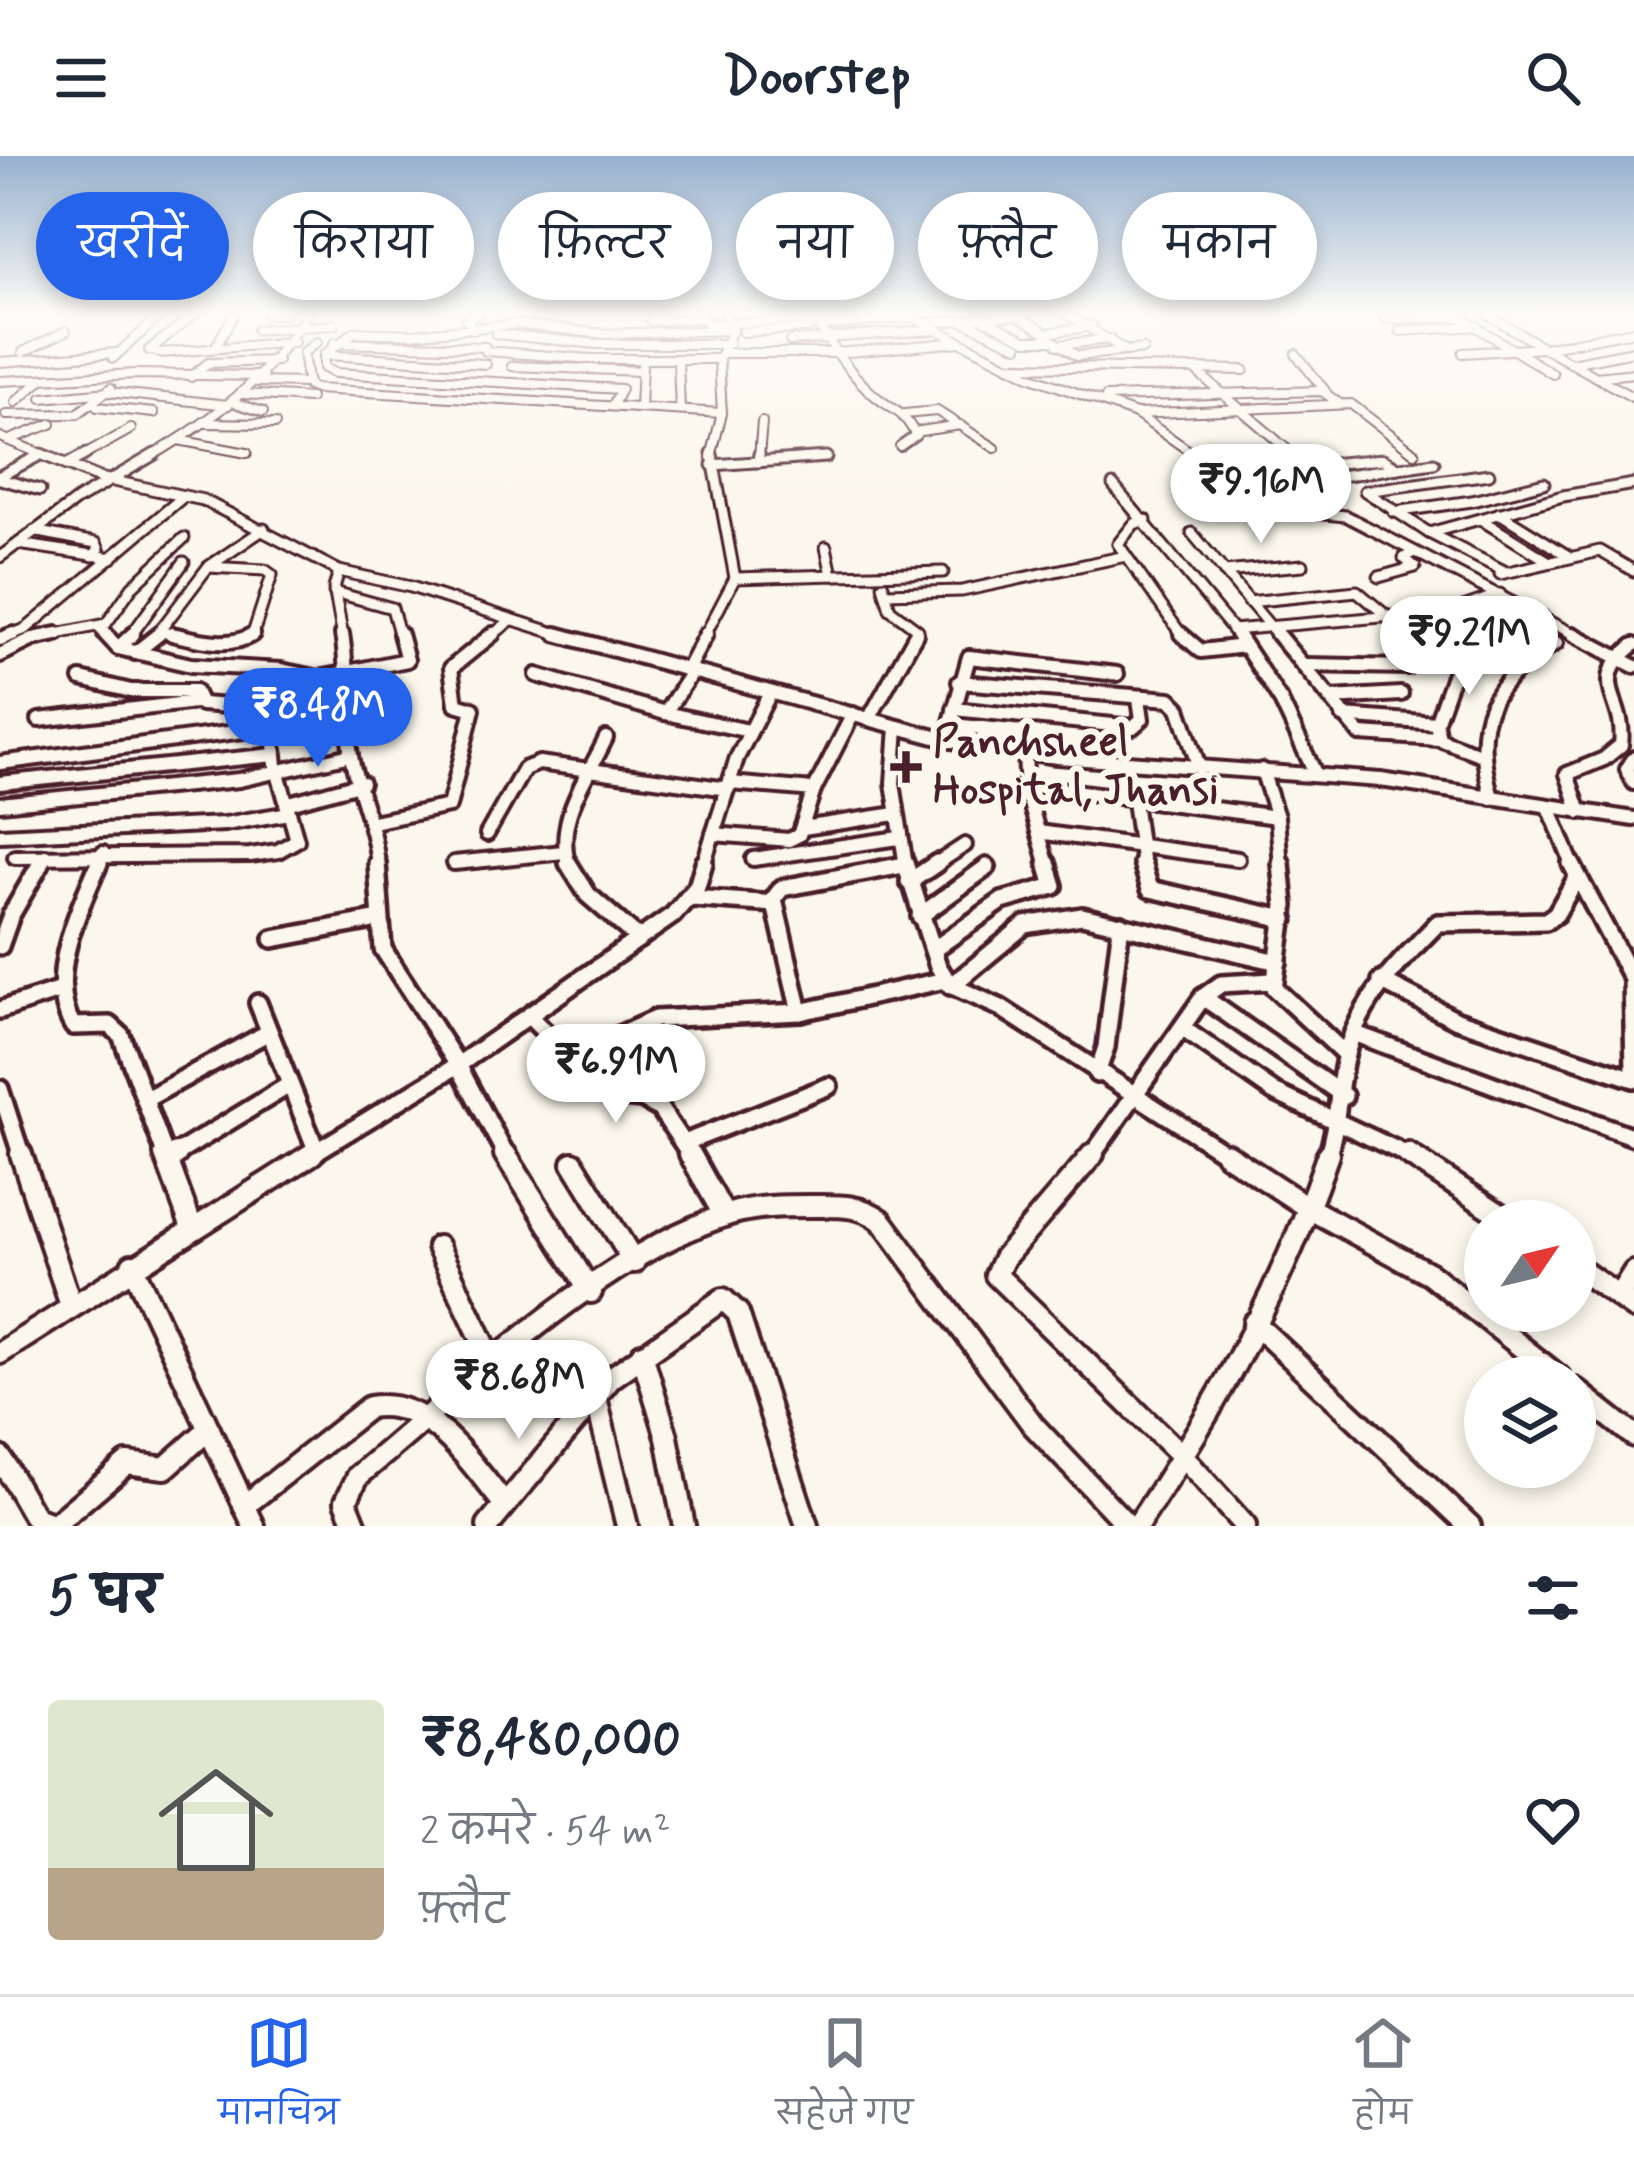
<!DOCTYPE html>
<html lang="hi">
<head>
<meta charset="utf-8">
<style>
  :root { --surface:#fff; --page:#f2f2f3; --text:#1f2937; --muted:#747a83; --line:#e0e1e3; --accent:#2563eb }
  body { margin:0; font-family:Mynerve,"Playpen Sans Deva",sans-serif; background:var(--page); color:var(--text); height:100vh; display:flex; flex-direction:column; font-size:45px; white-space:nowrap }
  * { box-sizing:border-box; margin:0 }
  p { font-size:39px; color:var(--muted) }
  .icon { flex:none; width:66px; height:66px; fill:none; stroke:currentColor; stroke-width:2; stroke-linecap:round; stroke-linejoin:round }
  .map { position:relative; height:1370px; overflow:hidden }
  .sheet { display:flex; flex-direction:column; background:var(--surface); flex:1 }
  .sheet>* { flex:none }
  .hud { position:absolute; left:36px; top:36px; width:1563px; height:108px; display:flex; gap:24px }
  .needle { width:78px; rotate:55deg }
  .buttons { position:absolute; left:1464px; top:1044px; display:grid; gap:24px }
  .buttons a { display:grid; place-items:center; width:132px; height:132px; border-radius:50%; background:var(--surface); box-shadow:0 6px 18px #0003; font-size:60px }
  .price { position:absolute; translate:-50% -102px; padding:0 27px; border-radius:42px; background:#fff; color:#222; font-size:39px; line-height:78px; filter:drop-shadow(0 3px 6px #0008) }
  .price::after { content:''; position:absolute; left:50%; top:72px; width:36px; height:27px; margin-left:-18px; background:inherit; clip-path:polygon(0 0,100% 0,50% 100%) }
  .price.selected { background:var(--accent); color:#fff }
  ul { padding:0; list-style:none }
  li { display:flex; align-items:center; gap:36px; height:300px; padding:0 48px }
  li span { display:grid; place-items:center; flex:none; width:336px; height:240px; border-radius:12px; color:#555 }
  li>.icon { margin-inline-start:auto }
  span .icon { width:144px; height:144px; fill:#fffc; stroke-width:1 }
  li b { font-size:51px }
  h2 { display:flex; justify-content:space-between; align-items:center; height:144px; padding:0 48px; font-size:51px }
  .chip { padding:0 42px; border-radius:54px; background:var(--surface); box-shadow:0 6px 18px #0003; font-size:42px; line-height:108px }
  .chip.selected { background:var(--accent); color:#fff }
  header { display:flex; justify-content:space-between; align-items:center; height:156px; padding:0 48px; background:var(--surface); font-size:54px; font-weight:700 }
  .tab-bar { display:flex; justify-content:space-around; align-items:center; height:168px; border-top:3px solid var(--line); background:var(--surface); font-size:33px; color:var(--muted) }
  .tab-bar a { display:grid; justify-items:center; gap:6px }
  .tab-bar .selected { color:var(--accent) }
  .map>svg:first-child { display:block }
</style>
</head>
<body>
<header><svg class="icon" aria-label="menu" viewBox="0 0 24 24"><path d="M4 6h16M4 12h16M4 18h16"/></svg>Doorstep<svg class="icon" aria-label="search" viewBox="0 0 24 24"><circle cx="10" cy="10" r="6"/><path d="M15 15l6 6"/></svg></header>
<div class="map">
<svg width="1634" height="1370" viewBox="0 0 1634 1370">
  <rect width="100%" height="100%" fill="#fbf7ec"/>
  <filter id="ink" filterUnits="userSpaceOnUse"><feTurbulence type="fractalNoise" baseFrequency=".00833" numOctaves="2"/><feDisplacementMap in="SourceGraphic" scale="24" xChannelSelector="R" yChannelSelector="G"/><feConvolveMatrix kernelMatrix="1 2 1 2 8 2 1 2 1" color-interpolation-filters="sRGB"/></filter>
  <g filter="url(#ink)">
    <g fill="none" stroke-linecap="round" stroke-linejoin="round">
      <defs>
        <g id="minor-far4">
          <polyline points="195,158 149,194 161,197 294,186"/>
          <polyline points="268,158 286,158"/>
          <polyline points="700,158 707,168 807,164"/>
          <polyline points="906,158 1029,220 1136,258 1198,301"/>
          <polyline points="1015,158 1047,177 1092,170"/>
          <polyline points="1067,158 1126,195"/>
          <polyline points="1487,158 1544,192 1634,175"/>
          <polyline points="984,163 1026,184 1052,184 1077,200 1143,193"/>
          <polyline points="1385,163 1460,161 1553,218"/>
          <polyline points="651,165 702,162"/>
          <polyline points="963,165 1018,190"/>
          <polyline points="926,167 1017,159"/>
          <path d="M 818,169 C 835,194 851,219 874,239 C 895,257 900,251 916,279 L 900,290"/>
          <polyline points="825,170 913,161"/>
          <polyline points="257,174 334,169"/>
          <polyline points="474,174 466,163 478,158"/>
          <polyline points="1400,175 1477,170"/>
          <polyline points="743,176 807,172 837,158"/>
          <polyline points="496,178 597,188 729,188"/>
          <polyline points="827,182 932,174"/>
          <polyline points="790,185 828,183"/>
          <polyline points="317,186 303,197 308,230 316,233 722,257"/>
          <polyline points="334,187 485,191"/>
          <polyline points="1058,189 1110,183"/>
          <polyline points="215,192 233,160"/>
          <polyline points="486,195 592,203 719,203"/>
          <polyline points="23,196 66,175"/>
          <polyline points="724,197 837,197 961,186"/>
          <polyline points="1463,197 1544,192 1634,242"/>
          <polyline points="1296,198 1326,236"/>
          <polyline points="324,199 486,208"/>
          <polyline points="113,202 162,158"/>
          <polyline points="678,204 680,254"/>
          <polyline points="0,206 116,197"/>
          <polyline points="1571,207 1634,195"/>
          <polyline points="512,210 641,215"/>
          <polyline points="1013,210 1244,214"/>
          <polyline points="1194,213 1296,301"/>
          <polyline points="191,221 208,207 277,205"/>
          <polyline points="1596,221 1634,217"/>
          <polyline points="0,225 135,218 263,220"/>
          <polyline points="257,226 308,227"/>
          <polyline points="243,238 310,242"/>
          <polyline points="1106,241 1322,235 1340,248"/>
          <polyline points="42,242 109,236 228,249"/>
          <polyline points="16,246 41,224"/>
          <polyline points="232,246 263,256"/>
          <polyline points="613,249 621,233 335,217 324,212 324,199 354,176 411,178 516,168 604,178 732,174"/>
          <polyline points="97,251 154,257"/>
          <polyline points="640,251 642,209"/>
          <polyline points="904,258 937,255 995,292"/>
          <polyline points="1136,258 1351,248 1415,297"/>
          <polyline points="6,259 77,258 111,232"/>
          <polyline points="203,267 275,268"/>
          <polyline points="914,276 960,269"/>
          <polyline points="0,281 48,301"/>
          <polyline points="9,284 51,268"/>
          <polyline points="178,284 247,297"/>
          <polyline points="81,301 131,273"/>
          <path d="M 150,301 C 219,260 263,226 307,158"/>
          <polyline points="711,301 722,257 719,203 732,174 726,158"/>
          <polyline points="759,301 762,266"/>
        </g>
        <g id="minor-far3">
          <polyline points="41,298 99,322 203,344 339,415 411,431 567,481"/>
          <polyline points="1194,298 1274,353 1346,360 1579,481"/>
          <polyline points="1293,298 1307,310 1383,303 1398,312"/>
          <polyline points="758,306 759,298"/>
          <polyline points="66,309 86,298"/>
          <polyline points="712,309 826,301"/>
          <polyline points="1489,318 1365,335 1429,377 1506,416"/>
          <polyline points="0,320 40,299"/>
          <polyline points="0,323 40,334"/>
          <polyline points="1113,329 1239,481"/>
          <polyline points="1245,333 1434,307"/>
          <polyline points="1394,356 1472,345 1544,327"/>
          <polyline points="1499,357 1570,401"/>
          <polyline points="1480,363 1548,405"/>
          <polyline points="1146,364 1134,368 1118,388 1183,481"/>
          <polyline points="34,375 96,387 99,393 93,400"/>
          <polyline points="1192,377 1279,481"/>
          <polyline points="1429,377 1563,340 1634,328"/>
          <polyline points="18,388 112,402"/>
          <polyline points="826,391 832,419"/>
          <polyline points="0,401 77,344 155,298"/>
          <polyline points="208,411 265,414 272,419 252,481"/>
          <polyline points="339,415 334,432 343,481"/>
          <polyline points="1224,416 1303,409"/>
          <polyline points="1500,418 1600,395 1634,415"/>
          <polyline points="1379,421 1415,411 1404,402 1414,396"/>
          <polyline points="735,422 943,416"/>
          <polyline points="883,429 890,453 918,474 914,481"/>
          <polyline points="334,436 392,452 400,481"/>
          <polyline points="885,437 962,435 1126,400"/>
          <polyline points="1248,446 1357,435 1388,461 1400,481"/>
          <polyline points="1431,456 1449,481"/>
          <polyline points="98,471 108,481"/>
          <polyline points="1232,474 1452,455 1500,438"/>
          <polyline points="162,476 186,481"/>
          <polyline points="5,481 26,473 184,340"/>
          <polyline points="42,481 106,468 132,431 184,382"/>
          <polyline points="130,481 184,406"/>
          <polyline points="155,481 208,411 264,373"/>
          <polyline points="490,481 511,464"/>
          <polyline points="704,481 735,422 712,298"/>
          <polyline points="1489,481 1543,460"/>
        </g>
        <g id="minor-far2">
          <polyline points="105,478 118,492 191,509 281,514 319,522 407,504 400,478"/>
          <path d="M 172,478 C 198,484 231,493 253,478"/>
          <path d="M 342,478 C 349,519 345,561 351,600 C 358,638 375,671 378,710"/>
          <polyline points="556,478 946,584 1057,601 1381,624 1634,663"/>
          <polyline points="1181,478 1201,495 1244,490"/>
          <polyline points="1237,478 1281,545 1316,619"/>
          <polyline points="1277,478 1360,578 1439,583 1436,567 1461,497 1447,478"/>
          <polyline points="1573,478 1634,510"/>
          <polyline points="1487,482 1497,478"/>
          <polyline points="0,483 13,478"/>
          <polyline points="118,492 133,478"/>
          <polyline points="135,497 159,478"/>
          <polyline points="0,499 33,483 57,478"/>
          <polyline points="1305,509 1407,511 1413,503 1398,478"/>
          <polyline points="687,514 706,478"/>
          <polyline points="537,519 665,557 749,575"/>
          <polyline points="959,526 1170,543 1179,552 1198,608"/>
          <polyline points="1331,542 1401,538"/>
          <polyline points="954,553 1133,571 1142,563 1139,543"/>
          <polyline points="665,557 692,516"/>
          <polyline points="1343,560 1436,567"/>
          <polyline points="869,563 916,478"/>
          <polyline points="39,564 196,546"/>
          <polyline points="275,565 349,546"/>
          <polyline points="897,571 893,627 906,710"/>
          <polyline points="1439,583 1479,598"/>
          <polyline points="946,584 969,501 1117,518"/>
          <polyline points="1025,597 1027,637 1048,710"/>
          <polyline points="1634,602 1627,613 1634,627"/>
          <polyline points="0,607 274,571"/>
          <polyline points="1262,614 1277,661 1281,710"/>
          <polyline points="0,627 274,599"/>
          <polyline points="730,627 814,634"/>
          <polyline points="1027,629 1277,661"/>
          <path d="M 1492,642 C 1471,565 1488,528 1556,487"/>
          <polyline points="1134,645 1143,710"/>
          <polyline points="0,648 239,624 351,599"/>
          <polyline points="286,648 362,627"/>
          <polyline points="1549,651 1573,710"/>
          <path d="M 1580,656 L 1567,618 L 1604,603 L 1621,589 C 1627,542 1585,527 1634,489"/>
          <polyline points="373,666 449,650 473,553 456,548 451,512 493,478"/>
          <polyline points="803,672 896,658"/>
          <polyline points="1038,676 1238,703"/>
          <polyline points="487,678 524,613 539,607 728,633"/>
          <polyline points="713,678 789,684 799,679 814,634 853,558"/>
          <polyline points="0,679 225,668 289,657"/>
          <polyline points="15,701 250,699 278,695 297,684 276,610 271,553 201,548 195,535 131,535 81,523"/>
          <polyline points="753,703 899,682"/>
          <polyline points="454,707 564,696"/>
          <polyline points="39,710 45,700"/>
          <polyline points="97,710 103,697"/>
          <path d="M 569,710 C 554,663 587,623 606,582"/>
          <polyline points="703,710 737,602 770,537"/>
          <polyline points="898,710 904,709"/>
          <polyline points="933,710 965,689"/>
        </g>
        <g id="minor-far1">
          <path d="M 99,707 C 79,754 45,822 73,870 L 110,869 L 121,879 L 166,1001"/>
          <polyline points="377,707 383,793 458,909 507,1001"/>
          <polyline points="568,707 588,739 639,783"/>
          <polyline points="905,707 938,810 950,829 1001,852 1231,1001"/>
          <polyline points="1142,707 1150,733 1285,763"/>
          <polyline points="1281,707 1285,750 1274,832 1346,899"/>
          <polyline points="1571,707 1632,823 1634,914"/>
          <polyline points="909,726 937,707"/>
          <polyline points="692,742 775,748 800,856"/>
          <polyline points="772,745 782,732 904,709"/>
          <polyline points="920,760 987,711"/>
          <polyline points="273,783 379,763"/>
          <polyline points="0,790 11,759 41,707"/>
          <polyline points="933,794 1002,745 1054,730 1047,707"/>
          <polyline points="1381,825 1457,864 1634,923"/>
          <polyline points="951,830 1025,769 1082,760 1278,806"/>
          <polyline points="1203,841 1344,940"/>
          <polyline points="258,847 317,996"/>
          <polyline points="0,854 58,835"/>
          <polyline points="530,861 607,939 642,943 660,953 692,1001"/>
          <polyline points="1182,872 1274,936 1412,1001"/>
          <polyline points="1353,877 1634,981"/>
          <polyline points="568,902 655,863 800,856 945,824"/>
          <polyline points="1097,918 1106,891 1121,768"/>
          <polyline points="0,933 22,1001"/>
          <polyline points="146,943 269,876"/>
          <polyline points="684,987 829,930"/>
          <polyline points="171,1001 289,929"/>
          <polyline points="307,1001 458,909 673,759 697,731 704,707"/>
          <polyline points="1091,1001 1203,841 1221,828 1273,825"/>
          <path d="M 1327,1001 C 1339,966 1337,933 1346,898 C 1361,842 1399,807 1438,767 L 1546,765 L 1556,758 L 1577,721"/>
        </g>
        <g id="minor">
          <polyline points="21,998 71,1150"/>
          <polyline points="165,998 192,1072"/>
          <polyline points="505,998 591,1136"/>
          <polyline points="690,998 724,1059"/>
          <polyline points="1093,998 1004,1102 996,1119 1183,1301 1245,1370"/>
          <polyline points="1226,998 1310,1053 1430,1118 1559,1221"/>
          <polyline points="1408,998 1510,1065"/>
          <polyline points="168,1003 176,998"/>
          <polyline points="573,1007 634,1106"/>
          <polyline points="438,1091 494,1209"/>
          <polyline points="132,1109 254,1370"/>
          <polyline points="1575,1110 1634,1152"/>
          <polyline points="1619,1140 1634,1116"/>
          <polyline points="1254,1167 1470,1370"/>
          <polyline points="0,1197 312,998"/>
          <polyline points="642,1198 667,1281 684,1370"/>
          <polyline points="1575,1233 1634,1280"/>
          <polyline points="595,1238 627,1370"/>
          <polyline points="0,1301 35,1362 54,1369 127,1307 165,1312 209,1273"/>
          <path d="M 244,1350 L 369,1251 C 430,1241 471,1308 505,1349"/>
          <path d="M 356,1370 L 346,1345 L 358,1320 C 462,1234 600,1098 730,1058 C 756,1050 784,1050 811,1050 C 837,1050 860,1048 881,1064 L 1033,1269 L 1128,1370"/>
          <polyline points="488,1370 611,1222 723,1143 738,1157 807,1370"/>
          <path d="M 1137,1370 C 1214,1255 1284,1129 1328,998"/>
        </g>
      </defs>
      <use href="#minor-far4" stroke="#4a1f2b" stroke-width="12"/>
      <use href="#minor-far3" stroke="#4a1f2b" stroke-width="15"/>
      <use href="#minor-far2" stroke="#4a1f2b" stroke-width="20"/>
      <use href="#minor-far1" stroke="#4a1f2b" stroke-width="24"/>
      <use href="#minor" stroke="#4a1f2b" stroke-width="28"/>
      <use href="#minor-far4" stroke="#fbf7ec" stroke-width="8"/>
      <use href="#minor-far3" stroke="#fbf7ec" stroke-width="9"/>
      <use href="#minor-far2" stroke="#fbf7ec" stroke-width="12"/>
      <use href="#minor-far1" stroke="#fbf7ec" stroke-width="15"/>
      <use href="#minor" stroke="#fbf7ec" stroke-width="20"/>
    </g>
  </g>
  <linearGradient id="sky" x2="0" y2="1"><stop stop-color="#97b1cf"/><stop offset="0.45" stop-color="#fdfbf6"/><stop offset="1" stop-color="#fdfbf6" stop-opacity="0"/></linearGradient>
  <rect width="1634" height="349" fill="url(#sky)"/>
  <path fill="#4a1f2b" stroke="#fbf7ec" stroke-width="4.5" d="M900 593h12v12h12v12h-12v12h-12v-12h-12v-12h12z"/>
  <g text-anchor="middle" dominant-baseline="central" stroke-width="12" stroke-linejoin="round" paint-order="stroke">
    <g font-size="42" font-weight="bold" fill="#4a1f2b" stroke="#fbf7ec" text-anchor="start">
      <text x="933" y="587">Panchsheel<tspan x="933" dy="48">Hospital, Jhansi</tspan></text>
    </g>
  </g>
</svg>
<div class="buttons">
<a><svg class="needle" viewBox="-14 -14 28 28"><path d="M0-13l5 13h-10z" fill="#e53935"/><path d="M0 13l5-13h-10z" fill="#747a83"/></svg></a>
<a><svg class="icon" aria-label="layers" viewBox="0 0 24 24"><path d="M12 4l9 5-9 5-9-5zM3 14l9 5 9-5"/></svg></a>
</div>
<b class="price" style="left:1261px;top:390px">₹9.16M</b>
<b class="price" style="left:1469px;top:542px">₹9.21M</b>
<b class="price selected" style="left:318px;top:614px">₹8.48M</b>
<b class="price" style="left:616px;top:970px">₹6.91M</b>
<b class="price" style="left:519px;top:1286px">₹8.68M</b>
<div class="hud">
<a class="chip selected">खरीदें</a>
<a class="chip">किराया</a>
<a class="chip">फ़िल्टर</a>
<a class="chip">नया</a>
<a class="chip">फ़्लैट</a>
<a class="chip">मकान</a>
</div>
</div>
<section class="sheet">
<h2>5 घर<svg class="icon" aria-label="filters" viewBox="0 0 24 24"><path d="M4 7h16M4 17h16"/><circle cx="9" cy="7" r="2"/><circle cx="15" cy="17" r="2"/></svg></h2>
<ul>
<li><span style="background:linear-gradient(#dfe7d0 70%,#b9a48a 0)"><svg class="icon" aria-label="home" viewBox="0 0 24 24"><path d="M3 11l9-7 9 7M6 9v11h12V9"/></svg></span><div><b>₹8,480,000</b><p>2 कमरे · 54 m²</p><p>फ़्लैट</p></div><svg class="icon" aria-label="heart" viewBox="0 0 24 24"><path d="M12 20l-8-8c-3-5 5-10 8-4 3-6 11-1 8 4z"/></svg></li>
</ul>
</section>
<nav class="tab-bar">
<a class="selected"><svg class="icon" aria-label="map" viewBox="0 0 24 24"><path d="M3 6l6-2 6 2 6-2v14l-6 2-6-2-6 2zM9 4v14M15 6v14"/></svg>मानचित्र</a>
<a><svg class="icon" aria-label="saved" viewBox="0 0 24 24"><path d="M7 4h10v16l-5-4-5 4z"/></svg>सहेजे गए</a>
<a><svg class="icon" aria-label="home" viewBox="0 0 24 24"><path d="M3 11l9-7 9 7M6 9v11h12V9"/></svg>होम</a>
</nav>
</body>
</html>
